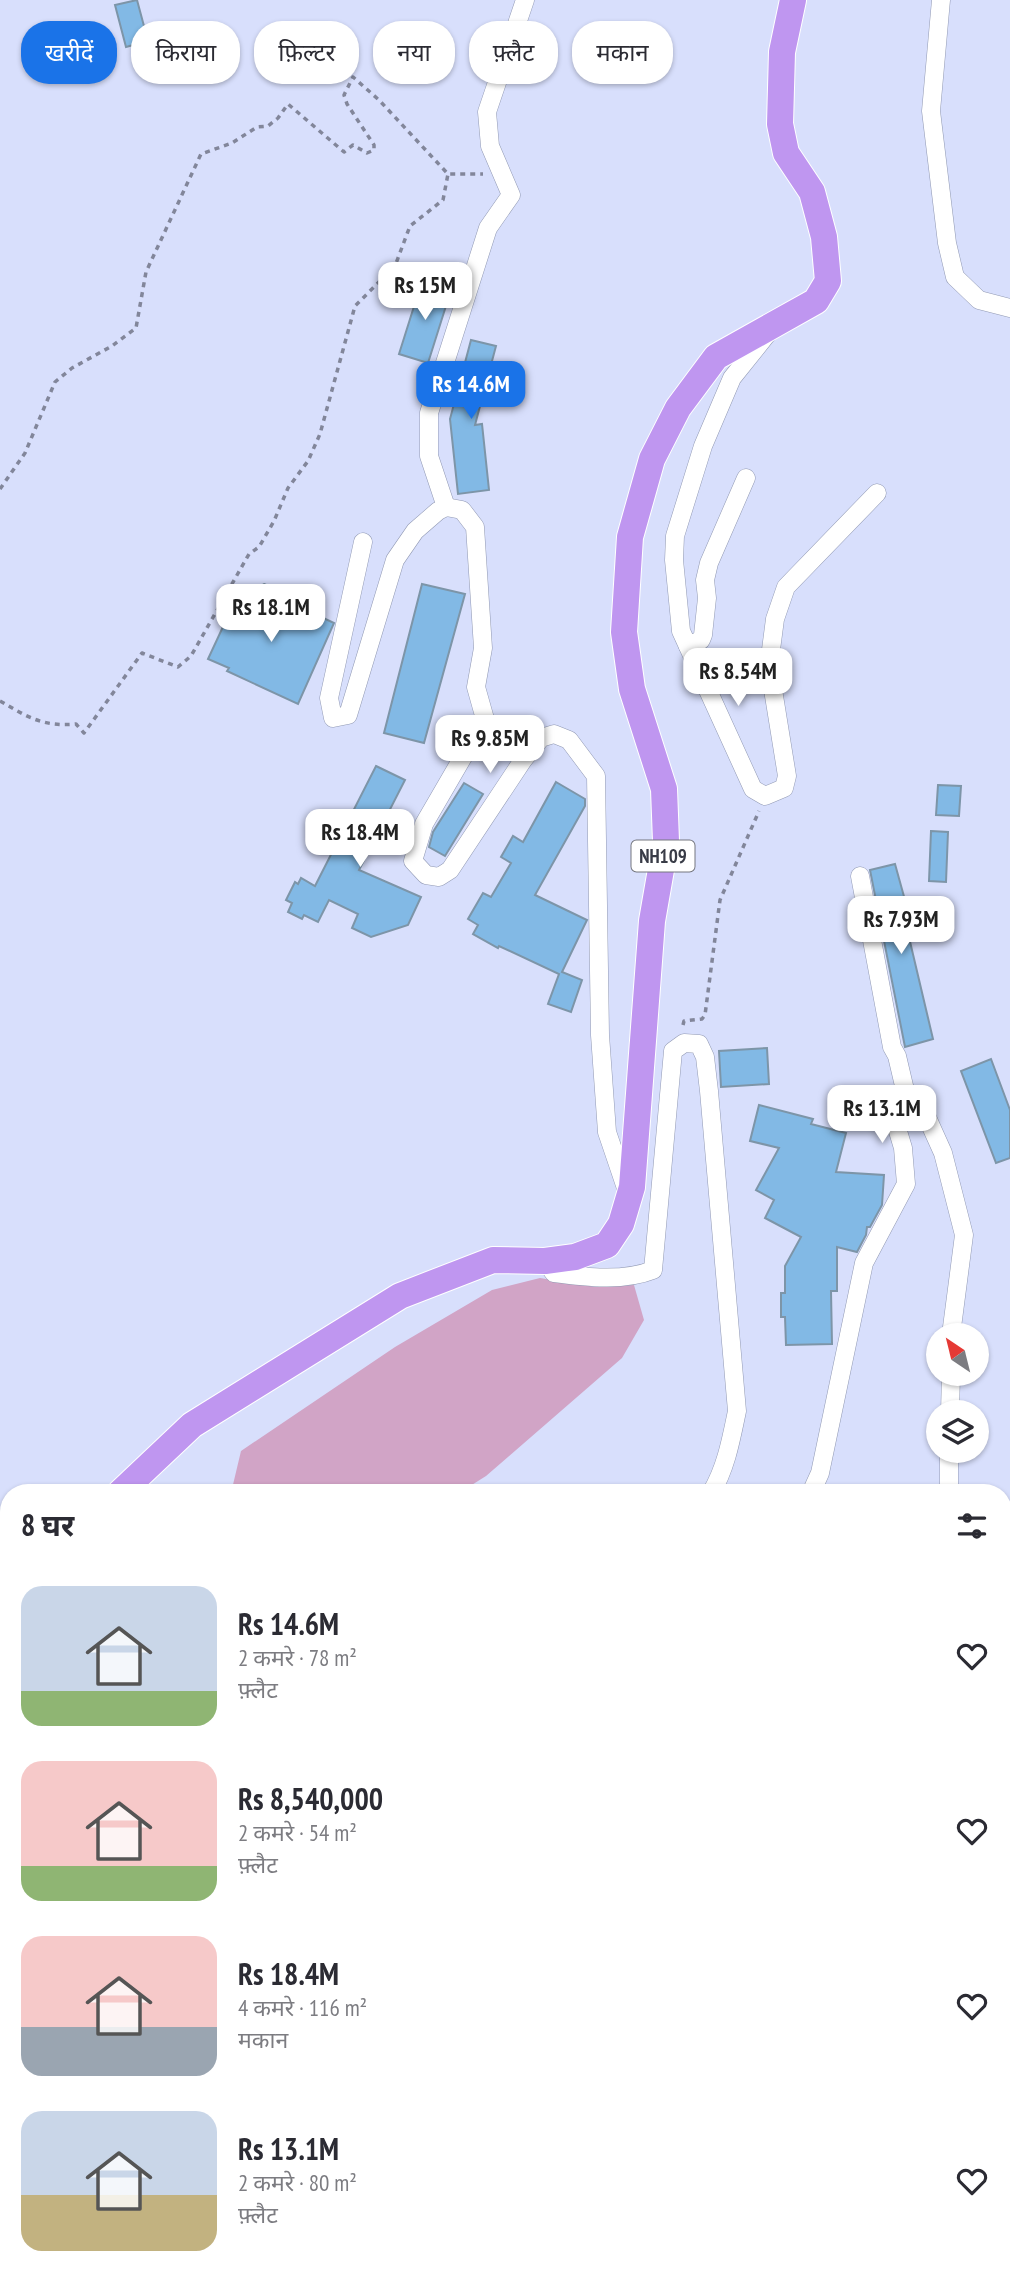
<!DOCTYPE html>
<html lang="hi">
<head>
<meta charset="utf-8">
<style>
  :root { --surface:#fff; --page:#f2f2f3; --text:#2b2b33; --muted:#7c7c81; --accent:#1a73e8 }
  body { margin:0; font-family:"PT Sans Narrow","Noto Sans Devanagari",sans-serif; background:var(--page); color:var(--text); height:100vh; display:flex; flex-direction:column; font-size:26px; white-space:nowrap }
  * { box-sizing:border-box; margin:0 }
  p { font-size:23px; color:var(--muted) }
  .icon { flex:none; width:38px; height:38px; fill:none; stroke:currentColor; stroke-width:2; stroke-linecap:round; stroke-linejoin:round }
  .map { position:relative; flex:1; overflow:hidden }
  .panel { position:absolute; left:0px; top:1484px; width:1012px; height:798px; display:flex; flex-direction:column; background:var(--surface); border-radius:28px 28px 0 0; box-shadow:0 2px 5px #0004 }
  .panel>* { flex:none }
  .top-card { position:absolute; left:21px; top:21px; width:970px; height:63px; display:flex; gap:14px }
  .needle { width:46px; rotate:325deg }
  .buttons { position:absolute; left:926px; top:1323px; display:grid; gap:14px }
  .buttons a { display:grid; place-items:center; width:63px; height:63px; border-radius:50%; background:var(--surface); box-shadow:0 2px 5px #0004; font-size:35px }
  .price { position:absolute; translate:-50% -60px; padding:0 16px; border-radius:14px; background:#fff; color:#222; font-size:23px; line-height:46px; filter:drop-shadow(0 2px 4px #0008) }
  .price::after { content:''; position:absolute; left:50%; top:42px; width:21px; height:16px; margin-left:-10px; background:inherit; clip-path:polygon(0 0,100% 0,50% 100%) }
  .price.current { background:var(--accent); color:#fff }
  ul { padding:0; list-style:none }
  li { display:flex; align-items:center; gap:21px; height:175px; padding:0 21px }
  li span { display:grid; place-items:center; flex:none; width:196px; height:140px; border-radius:21px; color:#555 }
  li>.icon { margin-inline-start:auto }
  span .icon { width:84px; height:84px; fill:#fffc; stroke-width:1 }
  li b { font-size:30px }
  h2 { display:flex; justify-content:space-between; align-items:center; height:84px; padding:0 21px; font-size:30px }
  .chip { padding:0 24px; border-radius:28px; background:var(--surface); box-shadow:0 2px 5px #0004; font-size:24px; line-height:63px }
  .chip.current { background:var(--accent); color:#fff }
  .map>svg:first-child { display:block }
</style>
</head>
<body>
<div class="map">
<svg width="1010" height="2282" viewBox="0 0 1010 2282">
  <rect width="100%" height="100%" fill="#d8dffc"/>
  <g fill="#d1a4c6">
    <polygon points="540,1278 596,1287 634,1285 644,1320 622,1358 486,1476 459,1493 231,1493 241,1451 395,1347 492,1290"/>
    <polygon points="1003,1894 1010,1897 1010,2169 1003,2178"/>
    <polygon points="943,2273 998,2273 1002,2282 943,2282"/>
  </g>
  <g fill="#82b9e5" stroke="#7d95a8" stroke-width="2">
    <polygon points="137,0 148,41 126,47 115,5"/>
    <polygon points="422,281 451,290 428,363 399,354"/>
    <polygon points="471,340 496,346 475,425 482,424 489,490 458,494 450,419"/>
    <polygon points="264,584 284,593 278,606 309,621 313,613 334,623 298,704 227,671 229,668 208,659 235,601"/>
    <polygon points="422,584 465,594 424,743 384,733"/>
    <polygon points="376,766 405,780 359,870 421,897 408,925 371,937 352,928 358,914 329,900 318,922 304,915 302,919 288,912 292,903 286,900 295,882 298,884 301,878 315,886"/>
    <polygon points="556,782 585,799 585,806 535,895 587,920 562,972 582,980 571,1012 548,1004 559,974 499,946 498,948 473,934 478,925 468,919 483,893 491,897 511,863 501,857 513,836 523,842"/>
    <polygon points="464,783 483,794 445,856 429,847 433,832"/>
    <polygon points="938,785 961,786 959,816 936,815"/>
    <polygon points="931,831 948,832 946,882 929,881"/>
    <polygon points="895,864 908,911 903,912 933,1039 905,1047 870,870"/>
    <polygon points="767,1048 769,1084 721,1087 719,1051"/>
    <polygon points="991,1059 1010,1110 1010,1158 996,1163 961,1071"/>
    <polygon points="759,1105 813,1119 811,1124 846,1133 836,1172 884,1175 882,1205 870,1227 867,1227 866,1235 857,1252 837,1247 837,1291 831,1291 832,1344 786,1345 785,1317 781,1317 781,1293 785,1293 785,1266 801,1237 765,1218 774,1200 756,1190 779,1148 750,1141"/>
  </g>
  <g fill="none" stroke-linecap="round" stroke-linejoin="round">
    <defs>
      <g id="minor">
        <polyline points="941,0 931,111 947,243 955,277 979,300 1010,308"/>
        <polyline points="768,333 732,378 703,446 675,536 674,560 681,631 753,789 765,796 784,788 787,776 769,665 775,619 786,587 877,493"/>
        <polyline points="446,507 429,456 429,413 488,228 511,195 490,146 487,112 525,0"/>
        <polyline points="363,542 329,698 333,718 348,715 395,560 415,531 438,511 446,507 462,510 475,527 483,648 476,687 485,719 424,824 413,861 426,875 439,877 450,870 523,760 541,738 554,734 569,740 596,776 600,1035 607,1132 627,1191"/>
        <polyline points="688,646 701,640 703,635 707,598 705,580 709,563 746,478"/>
        <polyline points="860,876 892,1047 897,1056 909,1107"/>
        <path d="M 545,1261 L 554,1273 C 585,1277 623,1282 653,1270 L 673,1051 L 684,1043 L 699,1044 L 705,1057 L 709,1091 L 737,1411 C 731,1440 726,1468 711,1493"/>
        <polyline points="950,1412 951,1374"/>
        <path d="M 811,1493 L 820,1473 L 864,1263 L 906,1184 L 903,1148 L 894,1118 C 903,1110 907,1107 919,1105 L 925,1113 L 943,1153 L 964,1235 L 951,1335"/>
        <polyline points="949,1493 949,1451"/>
        <polyline points="915,2273 917,2282"/>
        <polyline points="734,2282 738,2273"/>
      </g>
      <g id="major">
        <polyline points="1003,2101 1010,2097"/>
        <polyline points="929,2273 931,2282"/>
      </g>
      <g id="highway">
        <polyline points="120,1493 192,1425 400,1296 493,1260 545,1261 575,1257 607,1245 621,1224 632,1187 652,921 666,841 664,789 632,689 624,632 630,537 652,459 678,408 716,357 816,301 828,281 824,237 812,192 786,153 780,124 782,52 793,0"/>
        <polyline points="0,1602 9,1598"/>
      </g>
    </defs>
    <use href="#minor" stroke="#9199b3" stroke-width="19"/>
    <use href="#major" stroke="#fff" stroke-width="24"/>
    <use href="#highway" stroke="#fff" stroke-width="28"/>
    <g stroke="#82869a" stroke-width="3.5" stroke-dasharray="5 5" stroke-linecap="butt">
      <polyline points="0,489 25,453 55,382 72,368 112,346 136,328 146,272 201,154 232,143 257,127 268,126 278,118 288,104 344,152 353,145 367,153 374,150 374,145 347,104 344,95 353,77 379,100 448,174 483,174"/>
      <path d="M 0,701 C 28,717 42,727 76,724 L 84,733 L 142,653 L 178,667 L 191,656 L 249,554 L 259,547 L 274,521 L 288,488 L 308,461 L 320,434 L 355,306 L 395,266 L 410,226 L 443,200 L 448,174"/>
      <polyline points="683,1025 684,1021 702,1019 705,1015 720,900 759,811"/>
    </g>
    <use href="#minor" stroke="#fff" stroke-width="18"/>
    <use href="#major" stroke="#d9c0f6" stroke-width="23"/>
    <use href="#highway" stroke="#bf96f0" stroke-width="26"/>
  </g>
  <g text-anchor="middle" dominant-baseline="central" stroke-width="7" stroke-linejoin="round" paint-order="stroke">
    <rect fill="#fff" stroke="#74767e" stroke-width="2" x="631.5" y="840.5" width="63" height="31" rx="5"/>
    <g font-size="19" font-weight="bold" fill="#393c47">
      <text x="663" y="856">NH109</text>
    </g>
  </g>
</svg>
<div class="buttons">
<a><svg class="needle" viewBox="-14 -14 28 28"><path d="M0-13l5 13h-10z" fill="#e53935"/><path d="M0 13l5-13h-10z" fill="#7c7c81"/></svg></a>
<a><svg class="icon" aria-label="layers" viewBox="0 0 24 24"><path d="M12 4l9 5-9 5-9-5zM3 14l9 5 9-5"/></svg></a>
</div>
<b class="price" style="left:425px;top:322px">Rs 15M</b>
<b class="price current" style="left:471px;top:421px">Rs 14.6M</b>
<b class="price" style="left:271px;top:644px">Rs 18.1M</b>
<b class="price" style="left:738px;top:708px">Rs 8.54M</b>
<b class="price" style="left:490px;top:775px">Rs 9.85M</b>
<b class="price" style="left:360px;top:869px">Rs 18.4M</b>
<b class="price" style="left:901px;top:956px">Rs 7.93M</b>
<b class="price" style="left:882px;top:1145px">Rs 13.1M</b>
<div class="top-card">
<a class="chip current">खरीदें</a>
<a class="chip">किराया</a>
<a class="chip">फ़िल्टर</a>
<a class="chip">नया</a>
<a class="chip">फ़्लैट</a>
<a class="chip">मकान</a>
</div>
<section class="panel">
<h2>8 घर<svg class="icon" aria-label="filters" viewBox="0 0 24 24"><path d="M4 7h16M4 17h16"/><circle cx="9" cy="7" r="2"/><circle cx="15" cy="17" r="2"/></svg></h2>
<ul>
<li><span style="background:linear-gradient(#c9d6e8 75%,#8fb573 0)"><svg class="icon" aria-label="home" viewBox="0 0 24 24"><path d="M3 11l9-7 9 7M6 9v11h12V9"/></svg></span><div><b>Rs 14.6M</b><p>2 कमरे · 78 m²</p><p>फ़्लैट</p></div><svg class="icon" aria-label="heart" viewBox="0 0 24 24"><path d="M12 20l-8-8c-3-5 5-10 8-4 3-6 11-1 8 4z"/></svg></li>
<li><span style="background:linear-gradient(#f6c9c9 75%,#8fb573 0)"><svg class="icon" aria-label="home" viewBox="0 0 24 24"><path d="M3 11l9-7 9 7M6 9v11h12V9"/></svg></span><div><b>Rs 8,540,000</b><p>2 कमरे · 54 m²</p><p>फ़्लैट</p></div><svg class="icon" aria-label="heart" viewBox="0 0 24 24"><path d="M12 20l-8-8c-3-5 5-10 8-4 3-6 11-1 8 4z"/></svg></li>
<li><span style="background:linear-gradient(#f6c9c9 65%,#9aa5b1 0)"><svg class="icon" aria-label="home" viewBox="0 0 24 24"><path d="M3 11l9-7 9 7M6 9v11h12V9"/></svg></span><div><b>Rs 18.4M</b><p>4 कमरे · 116 m²</p><p>मकान</p></div><svg class="icon" aria-label="heart" viewBox="0 0 24 24"><path d="M12 20l-8-8c-3-5 5-10 8-4 3-6 11-1 8 4z"/></svg></li>
<li><span style="background:linear-gradient(#c9d6e8 60%,#c2b280 0)"><svg class="icon" aria-label="home" viewBox="0 0 24 24"><path d="M3 11l9-7 9 7M6 9v11h12V9"/></svg></span><div><b>Rs 13.1M</b><p>2 कमरे · 80 m²</p><p>फ़्लैट</p></div><svg class="icon" aria-label="heart" viewBox="0 0 24 24"><path d="M12 20l-8-8c-3-5 5-10 8-4 3-6 11-1 8 4z"/></svg></li>
</ul>
</section>
</div>
</body>
</html>
